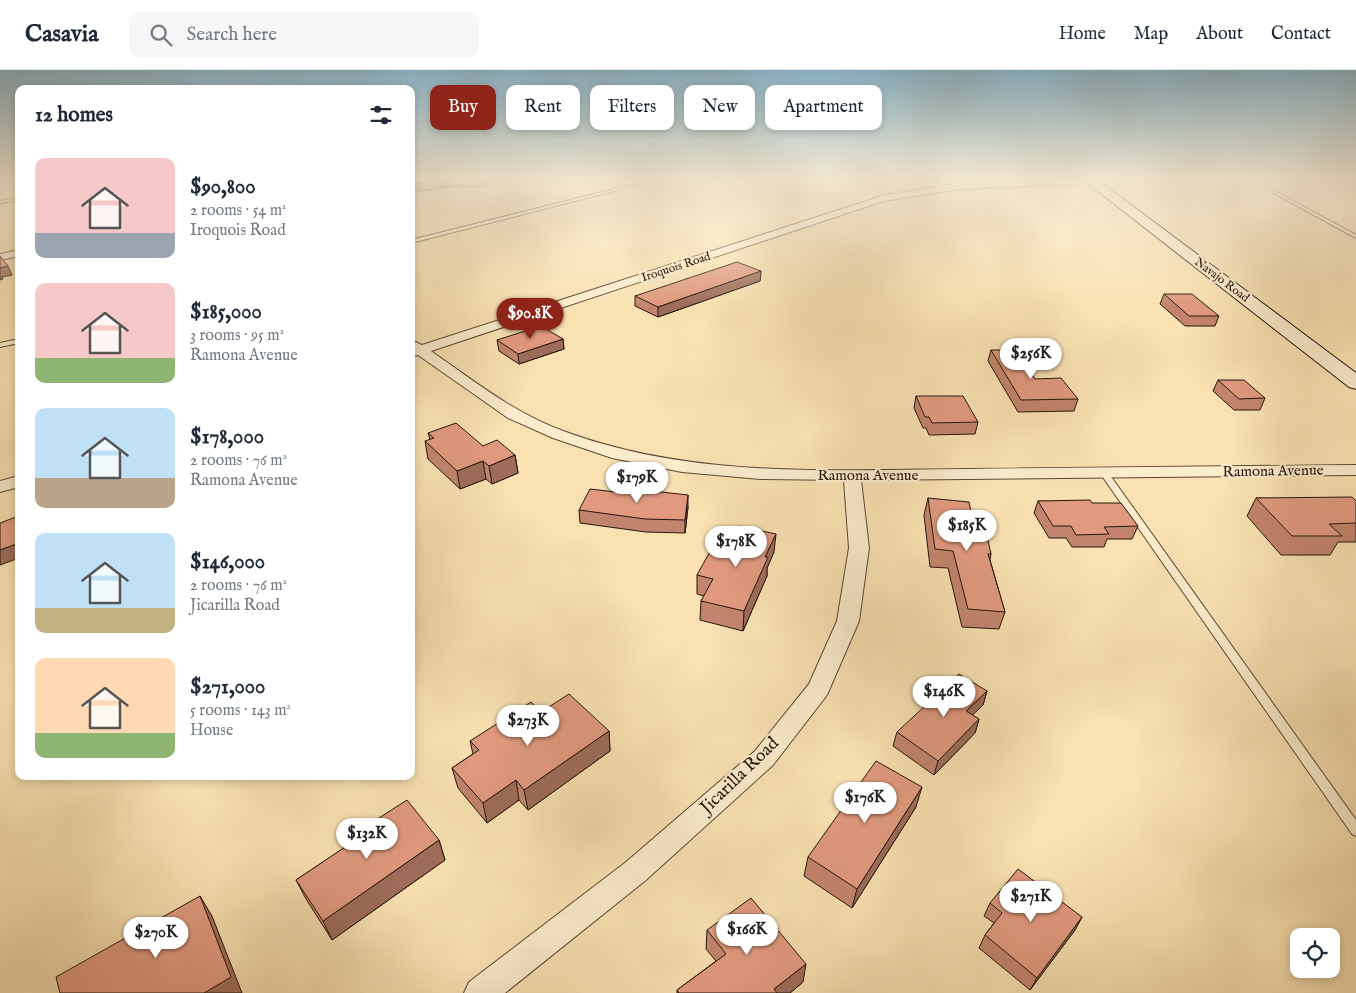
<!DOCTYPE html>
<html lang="en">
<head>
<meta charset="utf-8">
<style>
  :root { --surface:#fff; --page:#f6f6f7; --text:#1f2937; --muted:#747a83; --line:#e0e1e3; --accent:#8f2418 }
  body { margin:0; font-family:"IM FELL English",serif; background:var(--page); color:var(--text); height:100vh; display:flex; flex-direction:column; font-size:19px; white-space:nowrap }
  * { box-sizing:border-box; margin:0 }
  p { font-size:16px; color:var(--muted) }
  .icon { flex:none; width:28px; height:28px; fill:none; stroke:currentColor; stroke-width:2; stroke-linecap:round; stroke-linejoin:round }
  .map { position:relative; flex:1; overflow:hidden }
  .sheet { position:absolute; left:15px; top:15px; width:400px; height:695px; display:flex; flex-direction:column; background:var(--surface); border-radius:10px; box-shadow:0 2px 8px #0003 }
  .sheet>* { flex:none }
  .hud { position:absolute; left:430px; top:15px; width:475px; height:45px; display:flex; gap:10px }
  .tools { position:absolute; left:1290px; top:858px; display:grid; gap:10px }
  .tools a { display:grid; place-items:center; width:50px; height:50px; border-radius:10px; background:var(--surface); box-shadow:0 2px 8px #0003; font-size:25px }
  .price { position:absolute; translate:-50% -42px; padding:0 11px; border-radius:18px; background:#fff; color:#222; font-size:16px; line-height:32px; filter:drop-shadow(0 1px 2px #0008) }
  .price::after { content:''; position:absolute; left:50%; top:30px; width:15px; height:11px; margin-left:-8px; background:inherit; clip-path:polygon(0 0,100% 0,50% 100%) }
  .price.current { background:var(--accent); color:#fff }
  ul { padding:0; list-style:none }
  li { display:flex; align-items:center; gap:15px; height:125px; padding:0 20px }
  li span { display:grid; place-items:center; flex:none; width:140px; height:100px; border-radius:10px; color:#555 }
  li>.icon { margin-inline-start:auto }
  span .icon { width:60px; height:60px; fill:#fffc; stroke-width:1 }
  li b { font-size:21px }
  h2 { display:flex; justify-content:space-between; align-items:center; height:60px; padding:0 20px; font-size:21px }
  .tag { padding:0 18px; border-radius:10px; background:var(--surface); box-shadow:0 2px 8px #0003; font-size:18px; line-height:45px }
  .tag.current { background:var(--accent); color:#fff }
  header { display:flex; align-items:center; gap:30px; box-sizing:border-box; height:70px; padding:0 25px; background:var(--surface); border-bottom:1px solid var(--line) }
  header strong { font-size:24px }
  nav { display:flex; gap:28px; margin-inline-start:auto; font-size:18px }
  .search { width:350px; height:45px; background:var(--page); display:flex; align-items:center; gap:12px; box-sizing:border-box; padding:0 18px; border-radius:10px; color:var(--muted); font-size:19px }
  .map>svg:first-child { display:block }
</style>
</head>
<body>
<header>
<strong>Casavia</strong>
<div class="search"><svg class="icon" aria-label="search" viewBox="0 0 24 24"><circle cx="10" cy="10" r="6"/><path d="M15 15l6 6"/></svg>Search here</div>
<nav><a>Home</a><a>Map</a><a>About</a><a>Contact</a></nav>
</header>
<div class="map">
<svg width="1356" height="923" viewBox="0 0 1356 923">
  <rect width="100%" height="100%" fill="#f9e1b1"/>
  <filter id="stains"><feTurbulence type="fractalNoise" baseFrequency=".004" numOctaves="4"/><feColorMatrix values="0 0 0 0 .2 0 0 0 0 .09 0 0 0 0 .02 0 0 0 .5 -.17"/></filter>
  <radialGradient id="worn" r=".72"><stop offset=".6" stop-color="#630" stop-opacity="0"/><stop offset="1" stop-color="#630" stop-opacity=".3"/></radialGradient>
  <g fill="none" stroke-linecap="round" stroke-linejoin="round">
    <defs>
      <g id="service">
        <polygon points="658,108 665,108 411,173 411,170"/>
        <polygon points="1246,108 1251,108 1356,165 1356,168"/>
        <polygon points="19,128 19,130 0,133 0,131"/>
        <polygon points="19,269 19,273 0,277 0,273"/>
        <polygon points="1101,401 1107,401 1356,750 1356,766 1352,764 1100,403"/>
      </g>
      <g id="minor">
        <path d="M 1092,108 L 1096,111 L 1095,113 L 960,119 L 884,131 L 431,281 C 474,311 515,344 566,362 C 695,409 833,400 968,399 C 1098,397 1227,396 1356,395 L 1356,405 L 861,410 L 869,478 L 859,551 L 827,625 L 773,695 L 646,810 L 505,923 L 464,923 L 469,912 L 626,792 L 755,681 L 809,614 L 837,551 L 849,478 L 844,410 L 760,409 L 682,402 L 612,388 L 553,368 L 508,348 L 418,285 L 411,287 L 411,270 L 422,275 L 882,126 L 960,113 Z"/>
        <polygon points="19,180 19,186 0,190 0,184"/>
        <polygon points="19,406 19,417 0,422 0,411"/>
      </g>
      <polygon id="secondary" points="1081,108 1095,108 1356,303 1356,319 1349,317"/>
    </defs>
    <use href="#service" stroke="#5a4936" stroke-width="2"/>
    <use href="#minor" stroke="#5a4936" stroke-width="2"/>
    <use href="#secondary" stroke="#25160d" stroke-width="2"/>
    <use href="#service" fill="#fbeccc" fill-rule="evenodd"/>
    <use href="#minor" fill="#fbeccc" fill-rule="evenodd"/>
    <use href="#secondary" fill="#fbeccc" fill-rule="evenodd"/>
  </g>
  <g fill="#c2846d" stroke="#25160d">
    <polygon points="411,108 490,108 486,117 449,117"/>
    <polygon points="547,108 576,108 557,112"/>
    <polygon points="761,201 760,211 658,247 635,236 635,226"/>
    <polygon points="1164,224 1219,246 1215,256 1185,256 1160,234"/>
    <polygon points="563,269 564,279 519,294 499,281 497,270"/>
    <polygon points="991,280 1035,309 1078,329 1074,341 1018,342 988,291"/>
    <polygon points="1218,310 1265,328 1260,340 1234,340 1213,321"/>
    <polygon points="916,326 978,352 975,364 929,365 926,358 923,358 914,338"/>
    <polygon points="428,363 483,376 515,385 518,403 492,414 486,409 460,419 428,389 425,371 430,370"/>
    <polygon points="928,428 972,447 991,484 990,490 1005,542 999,559 962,557 948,498 930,497 924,445"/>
    <polygon points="1256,428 1356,431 1356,472 1338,472 1330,485 1281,485 1247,446"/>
    <polygon points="1038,431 1092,433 1138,456 1132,469 1107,469 1104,477 1072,477 1066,468 1049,468 1034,443"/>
    <polygon points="688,437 685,463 646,462 580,453 579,440"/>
    <polygon points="727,479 774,482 767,498 767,506 743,561 700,550 701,531 704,526 697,524 697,505"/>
    <polygon points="987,621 983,635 972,645 979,649 975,663 934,705 893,676 897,662"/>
    <polygon points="541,642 609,661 610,681 528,740 519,730 487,753 458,718 452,698 473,684 470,671"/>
    <polygon points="916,737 852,838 804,806 808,787"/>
    <polygon points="354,764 439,770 445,790 332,870 306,829 296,810 356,770"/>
    <polygon points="990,833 1082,847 1075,860 1030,920 979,878 985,865 994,853 984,846"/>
    <polygon points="707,860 803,912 790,923 677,923 677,920 716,891 706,879"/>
  </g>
  <g fill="#9e6c59" stroke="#25160d">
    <polygon points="485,108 490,108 486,117 485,109"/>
    <polygon points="557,108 576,108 557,112"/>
    <polygon points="448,109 449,117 411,123 411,115"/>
    <polygon points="8,196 12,205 2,207 3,209 0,210 0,198"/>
    <polygon points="761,201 760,211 658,247 658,237"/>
    <polygon points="563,269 564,279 519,294 518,284"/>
    <polygon points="515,385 518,403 492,414 489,396"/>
    <polygon points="483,391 486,409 460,419 457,401"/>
    <polygon points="688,425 688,437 685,463 685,450"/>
    <polygon points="776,464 774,482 767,498 767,506 743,561 744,541 765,487"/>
    <polygon points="19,473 19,488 0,495 0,480"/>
    <polygon points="987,621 983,635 962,655 966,641"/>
    <polygon points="979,649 975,663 934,705 938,691"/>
    <polygon points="609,661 610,681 528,740 524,720"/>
    <polygon points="516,710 519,730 487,753 483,733"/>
    <polygon points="922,717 916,737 852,838 857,819"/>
    <polygon points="439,770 445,790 332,870 323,851"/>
    <polygon points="200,826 212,846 242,923 204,923"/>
    <polygon points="1082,847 1075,860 1030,920 1037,908"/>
    <polygon points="806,894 803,912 790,923 774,923 774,919"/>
  </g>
  <g fill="#e19a7f" stroke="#25160d">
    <polygon points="411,108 485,108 485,109 448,109 411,115"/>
    <polygon points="0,186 8,196 0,198"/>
    <polygon points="737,192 761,201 658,237 635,226"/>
    <polygon points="1164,224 1192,224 1219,246 1189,246"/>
    <polygon points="541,256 563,269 518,284 497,270"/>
    <polygon points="991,280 1016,280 1035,309 1061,308 1078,329 1021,330"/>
    <polygon points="1218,310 1244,310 1265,328 1239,329"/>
    <polygon points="916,326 963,326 978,352 932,353 929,347 925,347"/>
    <polygon points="456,353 483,376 497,370 515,385 489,396 483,391 457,401 425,371 434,368 428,363"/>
    <polygon points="626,418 688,425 685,450 645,449 579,440 590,419 624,423"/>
    <polygon points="1352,427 1356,431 1356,453 1329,454 1342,466 1292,466 1256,428"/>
    <polygon points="928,428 969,432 972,447 983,448 991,484 988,484 1005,542 968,539 953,481 935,479"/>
    <polygon points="1090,430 1092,433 1121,433 1138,456 1104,457 1109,464 1076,465 1071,456 1053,456 1038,431"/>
    <polygon points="16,447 19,451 19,473 0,480 0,453"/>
    <polygon points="739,456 776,464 765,487 768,487 744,541 701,531 713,509 697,505 713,476 727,479"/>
    <polygon points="959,604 987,621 966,641 979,649 938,691 897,662"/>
    <polygon points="569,624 609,661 524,720 516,710 483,733 452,698 479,680 470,671 531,632 541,642"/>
    <polygon points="876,691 922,717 857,819 808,787"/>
    <polygon points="407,730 439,770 323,851 296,810 357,769 354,764"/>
    <polygon points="1018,799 1082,847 1037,908 985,865 1002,843 990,833"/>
    <polygon points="200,826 231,907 204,923 60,923 56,907"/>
    <polygon points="751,828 806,894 774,919 777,923 679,923 677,920 726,884 707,860"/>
  </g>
  <linearGradient id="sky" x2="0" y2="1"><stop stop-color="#8ab8cf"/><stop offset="0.46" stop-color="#fcf2dc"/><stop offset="1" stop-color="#fcf2dc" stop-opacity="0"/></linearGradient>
  <rect width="1356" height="237" fill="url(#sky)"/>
  <g text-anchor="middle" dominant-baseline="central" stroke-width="4.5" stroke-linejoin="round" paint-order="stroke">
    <g font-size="12" fill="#25160d" stroke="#fbeccc">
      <text transform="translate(676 197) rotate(-18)">Iroquois Road</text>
      <text transform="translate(1222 210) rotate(37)">Navajo Road</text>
    </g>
    <g font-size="15" fill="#25160d" stroke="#fbeccc">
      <text transform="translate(1273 401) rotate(-1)">Ramona Avenue</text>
      <text x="868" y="405">Ramona Avenue</text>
    </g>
    <g font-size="18" fill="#25160d" stroke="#fbeccc">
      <text transform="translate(740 706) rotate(-44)">Jicarilla Road</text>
    </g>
  </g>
  <rect width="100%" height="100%" filter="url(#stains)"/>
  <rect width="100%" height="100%" fill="url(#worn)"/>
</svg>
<div class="tools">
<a><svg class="icon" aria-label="locate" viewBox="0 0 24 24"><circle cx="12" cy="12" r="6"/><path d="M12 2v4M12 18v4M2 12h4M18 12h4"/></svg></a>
</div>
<b class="price current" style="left:530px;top:270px">$90.8K</b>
<b class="price" style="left:1031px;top:310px">$256K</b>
<b class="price" style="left:637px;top:434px">$179K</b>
<b class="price" style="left:967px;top:482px">$185K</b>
<b class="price" style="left:736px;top:498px">$178K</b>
<b class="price" style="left:944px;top:648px">$146K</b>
<b class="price" style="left:528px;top:677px">$273K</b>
<b class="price" style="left:865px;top:754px">$176K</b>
<b class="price" style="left:367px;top:790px">$132K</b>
<b class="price" style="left:1031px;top:853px">$271K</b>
<b class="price" style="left:747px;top:886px">$166K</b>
<b class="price" style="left:156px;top:889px">$270K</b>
<div class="hud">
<a class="tag current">Buy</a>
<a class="tag">Rent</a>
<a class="tag">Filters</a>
<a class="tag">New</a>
<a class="tag">Apartment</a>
</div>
<section class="sheet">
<h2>12 homes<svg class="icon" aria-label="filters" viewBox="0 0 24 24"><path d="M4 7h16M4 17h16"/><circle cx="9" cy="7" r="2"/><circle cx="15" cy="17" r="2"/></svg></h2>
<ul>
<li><span style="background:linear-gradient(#f6c9c9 75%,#9aa5b1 0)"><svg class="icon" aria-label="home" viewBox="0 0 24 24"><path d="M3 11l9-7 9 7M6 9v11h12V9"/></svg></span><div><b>$90,800</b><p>2 rooms · 54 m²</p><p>Iroquois Road</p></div></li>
<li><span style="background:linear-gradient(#f6c9c9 75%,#8fb573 0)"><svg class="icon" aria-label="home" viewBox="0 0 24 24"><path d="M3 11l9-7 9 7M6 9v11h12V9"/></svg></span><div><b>$185,000</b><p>3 rooms · 95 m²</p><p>Ramona Avenue</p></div></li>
<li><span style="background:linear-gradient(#bfe0f5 70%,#b9a48a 0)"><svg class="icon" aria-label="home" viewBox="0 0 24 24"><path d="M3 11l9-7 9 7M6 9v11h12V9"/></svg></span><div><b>$178,000</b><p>2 rooms · 76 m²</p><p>Ramona Avenue</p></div></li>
<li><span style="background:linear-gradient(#bfe0f5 75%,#c2b280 0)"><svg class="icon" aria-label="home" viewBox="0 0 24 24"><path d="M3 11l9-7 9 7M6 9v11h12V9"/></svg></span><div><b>$146,000</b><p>2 rooms · 76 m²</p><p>Jicarilla Road</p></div></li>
<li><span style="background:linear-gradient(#ffd9b3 75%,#8fb573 0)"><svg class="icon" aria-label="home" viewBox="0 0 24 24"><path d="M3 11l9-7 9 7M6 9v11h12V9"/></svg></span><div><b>$271,000</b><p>5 rooms · 143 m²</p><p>House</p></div></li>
</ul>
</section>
</div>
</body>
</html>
